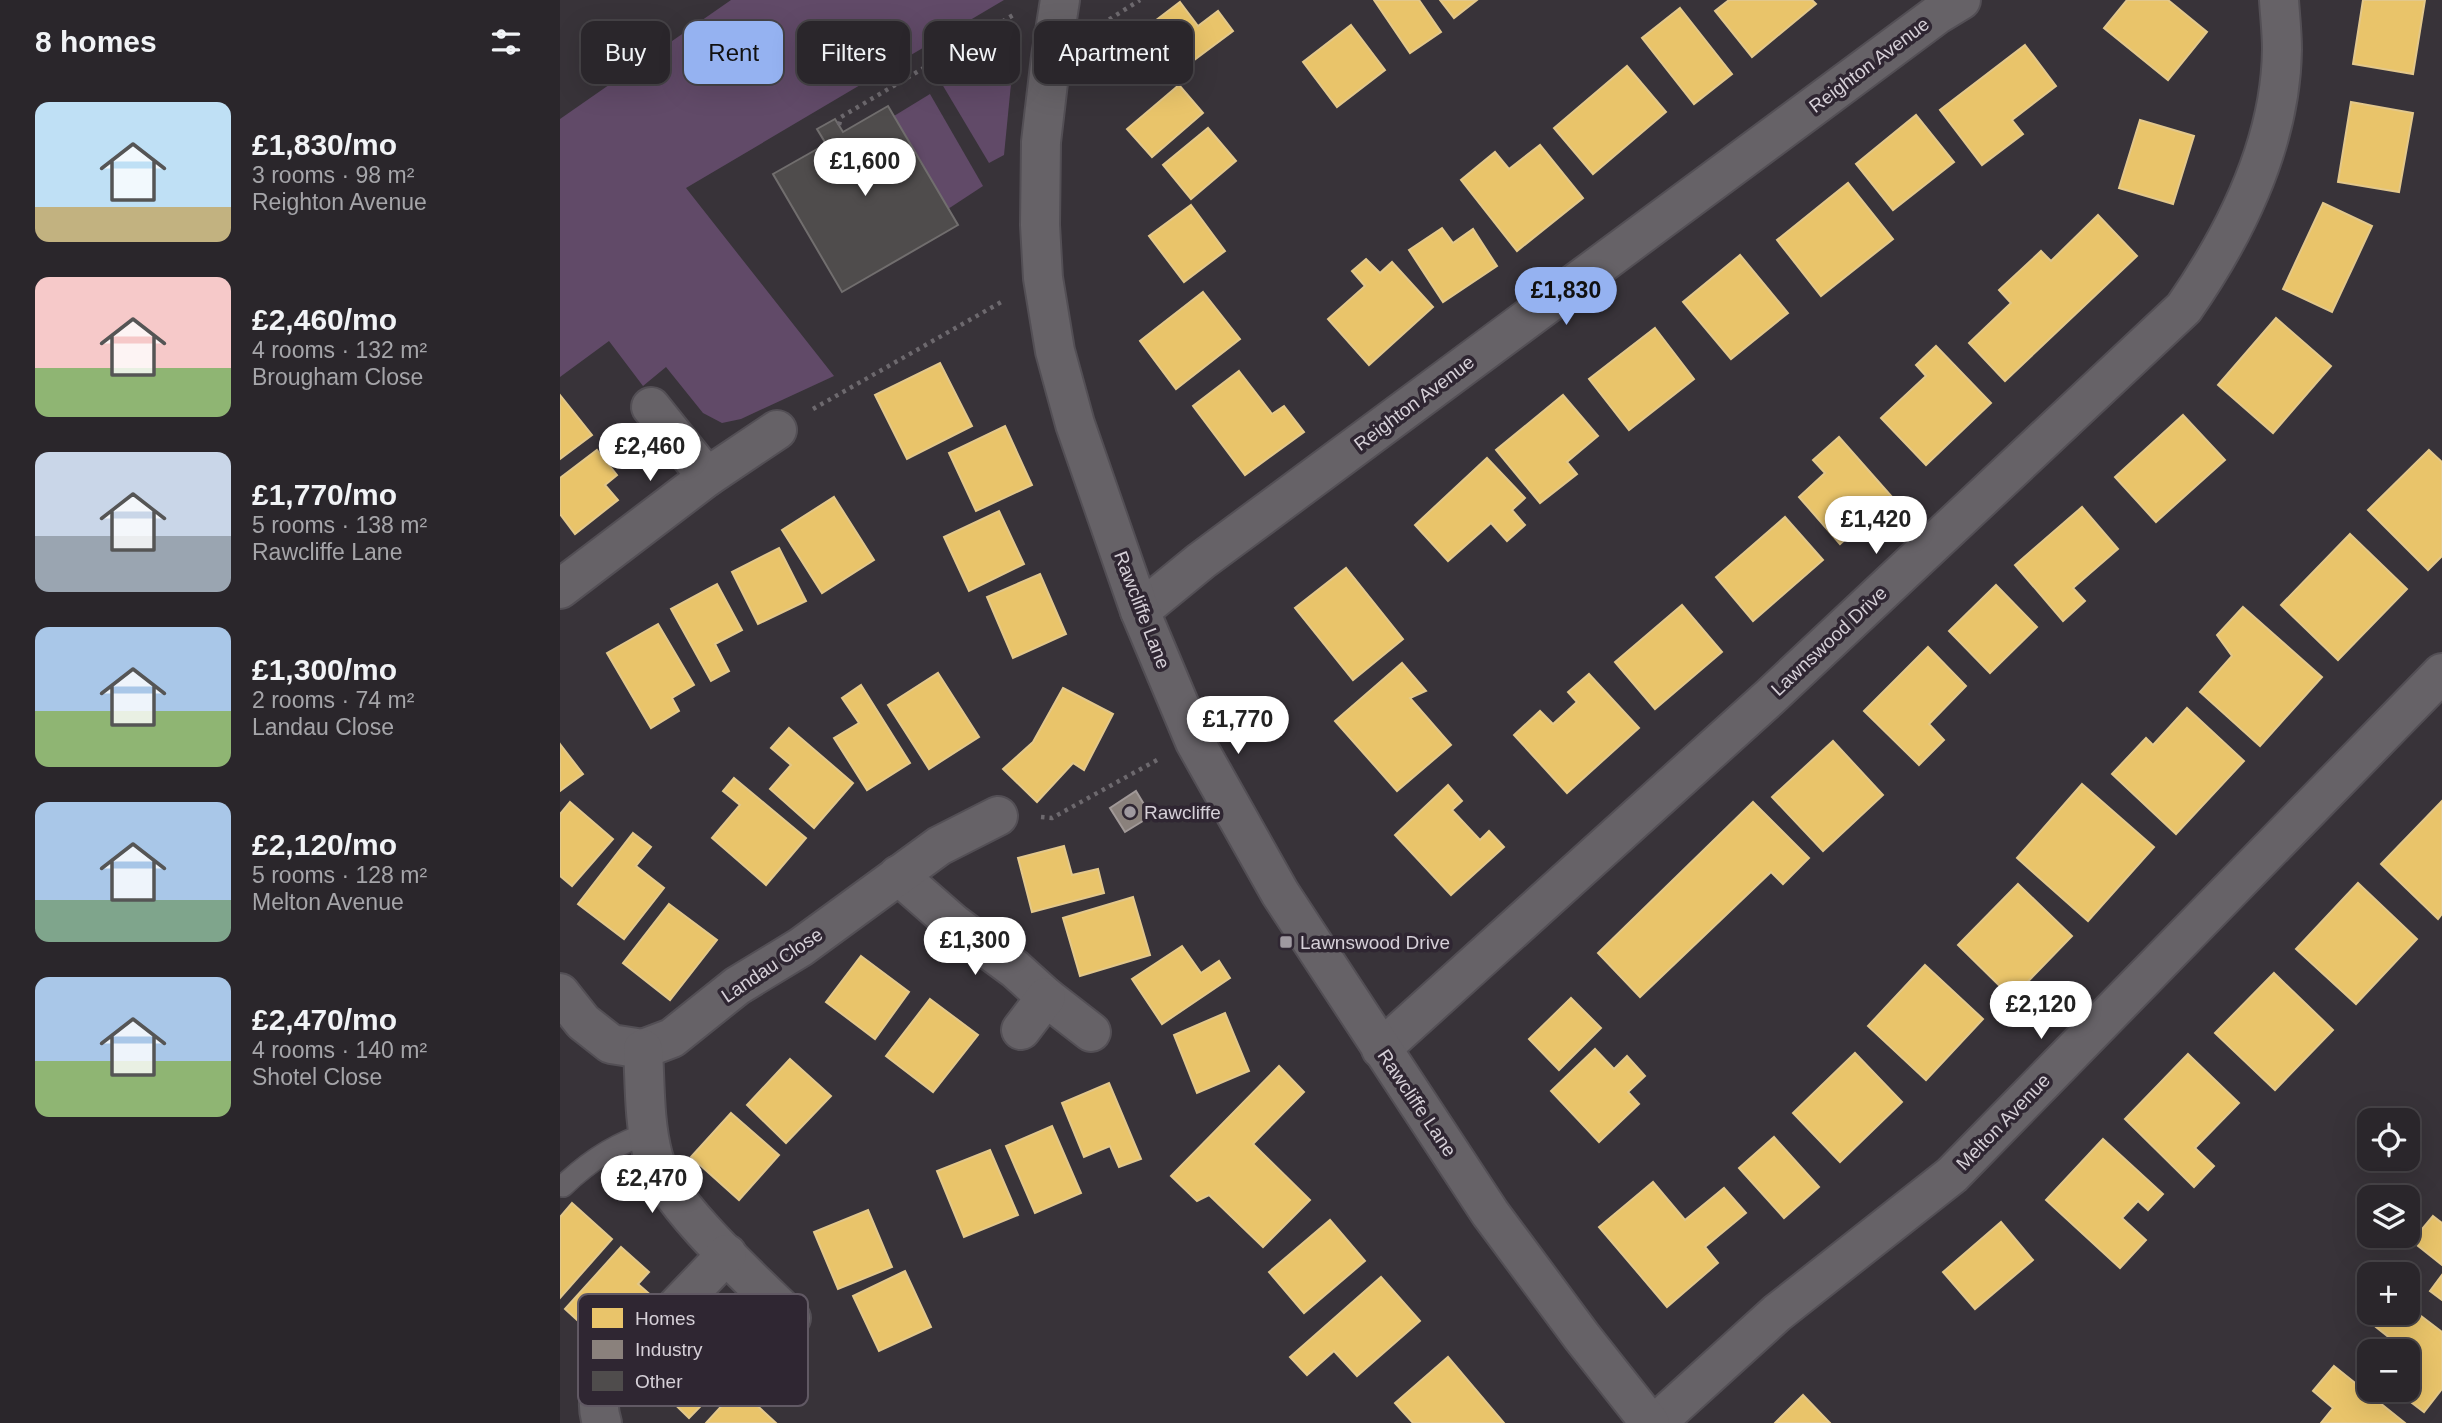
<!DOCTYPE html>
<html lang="en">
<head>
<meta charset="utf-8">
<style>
  :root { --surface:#2a262b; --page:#322e33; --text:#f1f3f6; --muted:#a5a5a9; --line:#464347; --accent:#95b2f1 }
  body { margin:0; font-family:Arial,sans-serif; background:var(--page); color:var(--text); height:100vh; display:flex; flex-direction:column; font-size:26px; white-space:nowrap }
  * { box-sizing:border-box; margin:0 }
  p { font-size:23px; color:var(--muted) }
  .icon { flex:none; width:38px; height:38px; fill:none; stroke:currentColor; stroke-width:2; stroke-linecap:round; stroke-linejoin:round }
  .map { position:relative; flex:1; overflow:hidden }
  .side { display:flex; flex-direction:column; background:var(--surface); width:560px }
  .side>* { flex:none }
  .guide { position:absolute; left:21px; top:21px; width:665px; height:63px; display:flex; gap:14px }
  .fabs { position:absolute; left:1797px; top:1108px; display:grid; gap:14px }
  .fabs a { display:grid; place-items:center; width:63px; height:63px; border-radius:14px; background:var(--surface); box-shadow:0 7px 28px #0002,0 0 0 2px var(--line); font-size:35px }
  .price { position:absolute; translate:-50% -60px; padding:0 16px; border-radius:24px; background:#fff; color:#222; font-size:23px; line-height:46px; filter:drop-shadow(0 2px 4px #0008) }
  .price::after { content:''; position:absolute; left:50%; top:42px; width:21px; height:16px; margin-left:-10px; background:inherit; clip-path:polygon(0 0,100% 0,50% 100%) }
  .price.current { background:var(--accent); color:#111 }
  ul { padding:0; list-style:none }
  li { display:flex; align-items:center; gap:21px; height:175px; padding:0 35px }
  li span { display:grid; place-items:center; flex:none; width:196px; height:140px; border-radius:14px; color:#555 }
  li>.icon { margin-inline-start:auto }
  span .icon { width:84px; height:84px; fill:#fffc; stroke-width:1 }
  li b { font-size:30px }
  h2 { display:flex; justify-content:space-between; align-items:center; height:84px; padding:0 35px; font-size:30px }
  .pill { padding:0 24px; border-radius:14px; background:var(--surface); box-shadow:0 7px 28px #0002,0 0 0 2px var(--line); font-size:24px; line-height:63px }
  .pill.current { background:var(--accent); color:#111 }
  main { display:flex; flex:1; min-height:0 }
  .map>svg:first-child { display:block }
</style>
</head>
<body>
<main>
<section class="side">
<h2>8 homes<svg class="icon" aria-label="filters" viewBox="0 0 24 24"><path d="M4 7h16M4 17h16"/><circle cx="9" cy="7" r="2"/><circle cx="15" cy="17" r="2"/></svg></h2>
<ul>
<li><span style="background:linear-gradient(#bfe0f5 75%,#c2b280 0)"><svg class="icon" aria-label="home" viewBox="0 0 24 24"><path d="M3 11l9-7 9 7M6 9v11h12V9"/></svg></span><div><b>£1,830/mo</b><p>3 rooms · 98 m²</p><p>Reighton Avenue</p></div></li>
<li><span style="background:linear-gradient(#f6c9c9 65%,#8fb573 0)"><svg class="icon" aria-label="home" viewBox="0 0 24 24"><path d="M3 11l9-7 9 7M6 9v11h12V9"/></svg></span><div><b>£2,460/mo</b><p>4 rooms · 132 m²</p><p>Brougham Close</p></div></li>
<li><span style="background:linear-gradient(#c9d6e8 60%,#9aa5b1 0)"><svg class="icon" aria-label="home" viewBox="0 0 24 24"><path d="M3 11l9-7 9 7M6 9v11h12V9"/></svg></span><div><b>£1,770/mo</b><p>5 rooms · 138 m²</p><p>Rawcliffe Lane</p></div></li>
<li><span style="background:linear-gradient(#a9c7e8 60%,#8fb573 0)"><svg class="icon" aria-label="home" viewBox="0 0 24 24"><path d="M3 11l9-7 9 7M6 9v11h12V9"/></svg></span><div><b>£1,300/mo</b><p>2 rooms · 74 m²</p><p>Landau Close</p></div></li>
<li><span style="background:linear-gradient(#a9c7e8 70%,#7fa58c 0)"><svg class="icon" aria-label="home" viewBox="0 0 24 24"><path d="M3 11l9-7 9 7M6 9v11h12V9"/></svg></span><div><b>£2,120/mo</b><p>5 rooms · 128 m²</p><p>Melton Avenue</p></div></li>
<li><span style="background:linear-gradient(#a9c7e8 60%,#8fb573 0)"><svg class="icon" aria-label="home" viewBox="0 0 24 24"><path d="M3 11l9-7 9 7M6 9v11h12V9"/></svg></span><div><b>£2,470/mo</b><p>4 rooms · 140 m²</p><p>Shotel Close</p></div></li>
</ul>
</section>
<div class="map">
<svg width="1882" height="1423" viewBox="0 0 1882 1423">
  <rect width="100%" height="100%" fill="#383339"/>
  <g fill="#614a68">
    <polygon points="171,0 444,0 126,188 274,376 181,419 162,423 143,413 106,367 83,386 49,341 0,377 0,119"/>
    <polygon points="457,23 444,155 429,163 373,69"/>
    <polygon points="370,94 423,186 388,209 334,116"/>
  </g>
  <g fill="#e9c46a" stroke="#e3c88b" stroke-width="2">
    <polygon points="814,0 859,0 881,32 850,53"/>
    <polygon points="880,0 917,0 894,18"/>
    <polygon points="1169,0 1252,0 1256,4 1192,57 1155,11"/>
    <polygon points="1567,0 1608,0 1647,32 1608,80 1544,28"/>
    <polygon points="1803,0 1865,0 1853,74 1793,64"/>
    <polygon points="620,2 638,26 658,11 673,31 610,78 578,34"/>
    <polygon points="1120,8 1172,74 1134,104 1082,38"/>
    <polygon points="791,25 825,70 777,107 743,62"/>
    <polygon points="1465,45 1496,86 1452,120 1463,134 1422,165 1380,110"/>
    <polygon points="1067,66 1106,112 1033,174 994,128"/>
    <polygon points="619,85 643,113 592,157 567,129"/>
    <polygon points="1791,102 1853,113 1839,192 1778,182"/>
    <polygon points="1356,115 1394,162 1333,210 1296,164"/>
    <polygon points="1580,120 1634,136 1613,204 1559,188"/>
    <polygon points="648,128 676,161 631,199 603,165"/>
    <polygon points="980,145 1023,198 957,251 901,180 935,152 949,169"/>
    <polygon points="1288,183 1333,239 1261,296 1217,240"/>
    <polygon points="1763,203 1812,226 1772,312 1723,289"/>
    <polygon points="631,205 665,251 624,282 589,236"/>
    <polygon points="1538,215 1577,256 1445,381 1409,343 1451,303 1439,290 1481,251 1491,261"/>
    <polygon points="882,228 893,243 913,229 937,266 883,302 849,250"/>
    <polygon points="1180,255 1228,313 1171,359 1123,302"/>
    <polygon points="806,259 820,273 832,262 873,307 809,365 768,319 805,286 792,271"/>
    <polygon points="643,292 680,339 616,389 580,341"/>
    <polygon points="1716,318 1771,366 1713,433 1658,385"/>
    <polygon points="1095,328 1134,379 1069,430 1029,379"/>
    <polygon points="1376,346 1431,403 1366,465 1321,418 1366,376 1356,365"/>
    <polygon points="380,363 412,426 347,459 315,395"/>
    <polygon points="679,371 712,414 724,406 744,432 685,475 633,406"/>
    <polygon points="0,395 32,435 0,459"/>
    <polygon points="1003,395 1038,436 1007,462 1017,474 980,503 936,450"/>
    <polygon points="1623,415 1665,460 1596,522 1555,477"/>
    <polygon points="445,426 472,485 416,511 389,453"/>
    <polygon points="1279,437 1332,497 1280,544 1239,497 1265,473 1253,460"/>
    <polygon points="37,450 57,475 45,485 58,500 15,534 0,514 0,478"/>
    <polygon points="1869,450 1882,462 1882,556 1868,570 1808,510"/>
    <polygon points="927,458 965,498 952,510 965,525 947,541 931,523 888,561 855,525"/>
    <polygon points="274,497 314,560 262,593 222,530"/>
    <polygon points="1522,507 1558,549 1513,588 1525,601 1503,621 1455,565"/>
    <polygon points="439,511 464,564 409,591 384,537"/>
    <polygon points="1225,517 1263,560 1193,621 1156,577"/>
    <polygon points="1790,534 1847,589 1778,660 1721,605"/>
    <polygon points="219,548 246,601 198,624 172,572"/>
    <polygon points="786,568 843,639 793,680 735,608"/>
    <polygon points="480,574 506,634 453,658 427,597"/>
    <polygon points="157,584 182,630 155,644 169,671 151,681 111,609"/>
    <polygon points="1436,585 1477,627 1430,673 1389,631"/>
    <polygon points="1122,605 1162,652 1095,709 1055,662"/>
    <polygon points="1683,607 1762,677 1700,746 1640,692 1672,656 1657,635"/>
    <polygon points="98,624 134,685 112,698 119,711 91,728 47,653"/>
    <polygon points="1368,647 1406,686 1369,724 1384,740 1359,765 1304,711"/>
    <polygon points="842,663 866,691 850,698 891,745 837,791 775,721"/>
    <polygon points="378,673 419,737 369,769 328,705"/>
    <polygon points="1029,674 1079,728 1007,793 954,735 980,711 993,724 1017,702 1008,692"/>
    <polygon points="301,685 350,763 307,790 274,738 299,723 282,698"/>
    <polygon points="503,688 553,714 524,770 513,763 477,802 443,769 473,742"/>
    <polygon points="1627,708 1684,761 1616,834 1552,774 1586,738 1593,745"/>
    <polygon points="229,728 293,783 254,828 210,789 231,765 211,748"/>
    <polygon points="1273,741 1323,795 1263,851 1212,797"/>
    <polygon points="0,744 23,774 0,791"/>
    <polygon points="174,778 246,838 206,885 152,838 180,805 163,791"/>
    <polygon points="1522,784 1594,847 1528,921 1457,858"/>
    <polygon points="888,785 902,801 892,810 920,840 929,831 944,847 891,895 835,835"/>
    <polygon points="1882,801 1882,914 1878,919 1821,864"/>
    <polygon points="10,802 53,839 12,886 0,876 0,814"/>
    <polygon points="1193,802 1249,858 1223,884 1211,872 1080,997 1038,953"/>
    <polygon points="73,833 91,847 76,866 104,888 64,939 18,904"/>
    <polygon points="504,846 512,875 538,869 544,893 472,912 458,858"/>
    <polygon points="1798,883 1857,939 1796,1004 1736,949"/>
    <polygon points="1458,884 1512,936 1452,998 1398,945"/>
    <polygon points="573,897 590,955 520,976 503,918"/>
    <polygon points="109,904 157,940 110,1000 63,963"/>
    <polygon points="622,946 641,973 659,961 670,978 602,1024 572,979"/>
    <polygon points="301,956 349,992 315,1039 266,1002"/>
    <polygon points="1365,965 1423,1019 1366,1080 1308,1026"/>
    <polygon points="1714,973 1773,1030 1715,1090 1655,1033"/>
    <polygon points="1011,998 1041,1028 999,1070 969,1039"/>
    <polygon points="370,999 418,1035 373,1092 326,1056"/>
    <polygon points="665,1013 689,1071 637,1093 614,1035"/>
    <polygon points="1035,1049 1054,1069 1067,1056 1085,1076 1068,1092 1079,1104 1039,1142 991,1091"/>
    <polygon points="1295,1053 1342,1102 1280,1162 1233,1113"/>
    <polygon points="1628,1054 1679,1103 1635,1148 1654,1166 1634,1187 1565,1119"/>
    <polygon points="230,1059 271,1096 226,1143 187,1105"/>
    <polygon points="719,1066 744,1092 693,1144 750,1200 703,1247 649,1195 637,1201 611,1176"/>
    <polygon points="549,1083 581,1159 559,1167 550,1146 524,1157 502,1103"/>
    <polygon points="171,1113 219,1155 179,1200 131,1157"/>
    <polygon points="492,1126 521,1193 475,1213 446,1146"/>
    <polygon points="1214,1137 1259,1187 1224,1218 1179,1168"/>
    <polygon points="1543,1139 1603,1194 1588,1210 1578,1201 1562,1218 1586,1240 1560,1268 1486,1200"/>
    <polygon points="430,1150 458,1215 404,1237 377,1171"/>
    <polygon points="1093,1182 1125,1220 1164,1188 1186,1213 1145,1247 1158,1263 1107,1307 1039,1227"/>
    <polygon points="12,1203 52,1239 0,1298 0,1217"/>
    <polygon points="308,1210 332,1267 278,1289 254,1232"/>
    <polygon points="1873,1216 1882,1223 1882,1265 1852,1241"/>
    <polygon points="770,1220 805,1261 744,1313 709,1272"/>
    <polygon points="1441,1222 1473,1260 1415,1309 1383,1272"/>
    <polygon points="61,1247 89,1272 78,1284 93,1297 58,1337 37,1318 27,1329 5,1309"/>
    <polygon points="345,1271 371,1327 319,1351 293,1296"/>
    <polygon points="1882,1275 1882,1300 1870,1291"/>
    <polygon points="821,1277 860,1321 797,1376 774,1351 747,1375 730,1357"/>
    <polygon points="1848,1306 1882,1332 1882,1389 1864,1412 1835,1390 1848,1390 1848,1351 1830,1351 1836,1343 1816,1327 1828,1312 1848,1312"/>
    <polygon points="133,1341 170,1376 129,1418 92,1382"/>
    <polygon points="888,1357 944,1423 853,1423 835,1403"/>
    <polygon points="1774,1366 1845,1423 1761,1423 1773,1408 1753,1391"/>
    <polygon points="178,1388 216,1423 146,1423"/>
    <polygon points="1243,1395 1270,1423 1215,1423"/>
  </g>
  <polygon fill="#8a817c" stroke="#a19998" stroke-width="2" points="576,791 591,816 565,832 550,808"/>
  <polygon fill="#4f4c4c" stroke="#716e6e" stroke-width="2" points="328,106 398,225 282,292 213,174 266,144 257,129 275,119 283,132"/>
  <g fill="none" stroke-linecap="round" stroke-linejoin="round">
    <defs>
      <path id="service" d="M 3,1186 C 29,1161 56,1143 90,1133"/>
      <g id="minor">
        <polyline points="91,407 147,477"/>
        <polyline points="0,589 147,477 217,430"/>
        <polyline points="580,611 641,561 1378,14 1401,0"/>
        <polyline points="338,875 394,924 455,969 486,997 531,1032"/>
        <polyline points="0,993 23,1022 51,1044 83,1049"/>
        <polyline points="461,1030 486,997"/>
        <polyline points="83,1049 112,1038 177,986 241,947 379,846 438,816"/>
        <path d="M 83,1049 C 85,1084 84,1123 93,1156 C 104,1201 196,1284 231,1318"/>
        <path d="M 821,1049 L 1211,696 L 1624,308 C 1676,233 1721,142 1722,49 C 1722,33 1720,16 1719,0"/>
        <path d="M 42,1423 C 37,1407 38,1397 45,1381 L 167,1254"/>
        <polyline points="1096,1423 1217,1313 1392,1175 1882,673"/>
      </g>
      <polyline id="tertiary" points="500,0 491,57 481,142 480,225 483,278 495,351 515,424 580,611 635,742 720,893 930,1213 1022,1337 1090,1423"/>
    </defs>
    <use href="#service" stroke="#534f55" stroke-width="24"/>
    <use href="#minor" stroke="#534f55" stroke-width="42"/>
    <use href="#tertiary" stroke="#534f55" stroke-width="42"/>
    <g stroke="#6d696e" stroke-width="4.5" stroke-dasharray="3.5 5" stroke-linecap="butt">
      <polyline points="542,24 580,0"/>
      <polyline points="279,125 281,117 455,14"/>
      <polyline points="253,409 443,301"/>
      <polyline points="481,817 492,818 597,760"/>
    </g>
    <use href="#service" stroke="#666267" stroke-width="21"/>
    <use href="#minor" stroke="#666267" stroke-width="38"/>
    <use href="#tertiary" stroke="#666267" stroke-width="38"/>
  </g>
  <g fill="#9f99a0" stroke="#2f2632" stroke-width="2.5">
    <circle cx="570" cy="812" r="7"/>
    <rect x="719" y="935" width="14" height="14" rx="3.5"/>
  </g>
  <g text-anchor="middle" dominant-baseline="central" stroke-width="7" stroke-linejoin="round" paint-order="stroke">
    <g font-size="19" fill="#d6d0d8" stroke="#2f2632">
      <text transform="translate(1309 65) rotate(-37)">Reighton Avenue</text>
      <text transform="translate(854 403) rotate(-37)">Reighton Avenue</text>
      <text transform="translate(582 610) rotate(69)">Rawcliffe Lane</text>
      <text transform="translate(1269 641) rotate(-43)">Lawnswood Drive</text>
      <text transform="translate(212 965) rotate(-34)">Landau Close</text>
      <text transform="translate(857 1103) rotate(56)">Rawcliffe Lane</text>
      <text transform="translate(1443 1122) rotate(-46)">Melton Avenue</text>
    </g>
    <g font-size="19" fill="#d6d0d8" stroke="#2f2632" text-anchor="start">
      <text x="584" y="812">Rawcliffe</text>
      <text x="740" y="942">Lawnswood Drive</text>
    </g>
  </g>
  <rect x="18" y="1294" width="230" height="112" rx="10" fill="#2f2632" stroke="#615964" stroke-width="2"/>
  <rect x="32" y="1308" width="31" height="20" fill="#e9c46a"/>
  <rect x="32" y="1340" width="31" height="19" fill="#8a817c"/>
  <rect x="32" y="1371" width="31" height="20" fill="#4f4c4c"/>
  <g font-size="19" fill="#d6d0d8">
    <text x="75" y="1325">Homes</text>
    <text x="75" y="1356">Industry</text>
    <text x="75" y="1388">Other</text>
  </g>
</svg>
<div class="fabs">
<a><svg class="icon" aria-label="locate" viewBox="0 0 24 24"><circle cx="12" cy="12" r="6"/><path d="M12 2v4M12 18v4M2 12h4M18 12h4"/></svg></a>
<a><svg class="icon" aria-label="layers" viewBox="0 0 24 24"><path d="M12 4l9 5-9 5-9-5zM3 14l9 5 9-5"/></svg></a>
<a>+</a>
<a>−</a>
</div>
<b class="price" style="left:305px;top:198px">£1,600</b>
<b class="price current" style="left:1006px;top:327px">£1,830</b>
<b class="price" style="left:90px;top:483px">£2,460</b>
<b class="price" style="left:1316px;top:556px">£1,420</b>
<b class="price" style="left:678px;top:756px">£1,770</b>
<b class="price" style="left:415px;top:977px">£1,300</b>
<b class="price" style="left:1481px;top:1041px">£2,120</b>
<b class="price" style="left:92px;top:1215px">£2,470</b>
<div class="guide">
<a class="pill">Buy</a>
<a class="pill current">Rent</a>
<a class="pill">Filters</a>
<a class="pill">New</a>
<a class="pill">Apartment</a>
</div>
</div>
</main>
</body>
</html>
